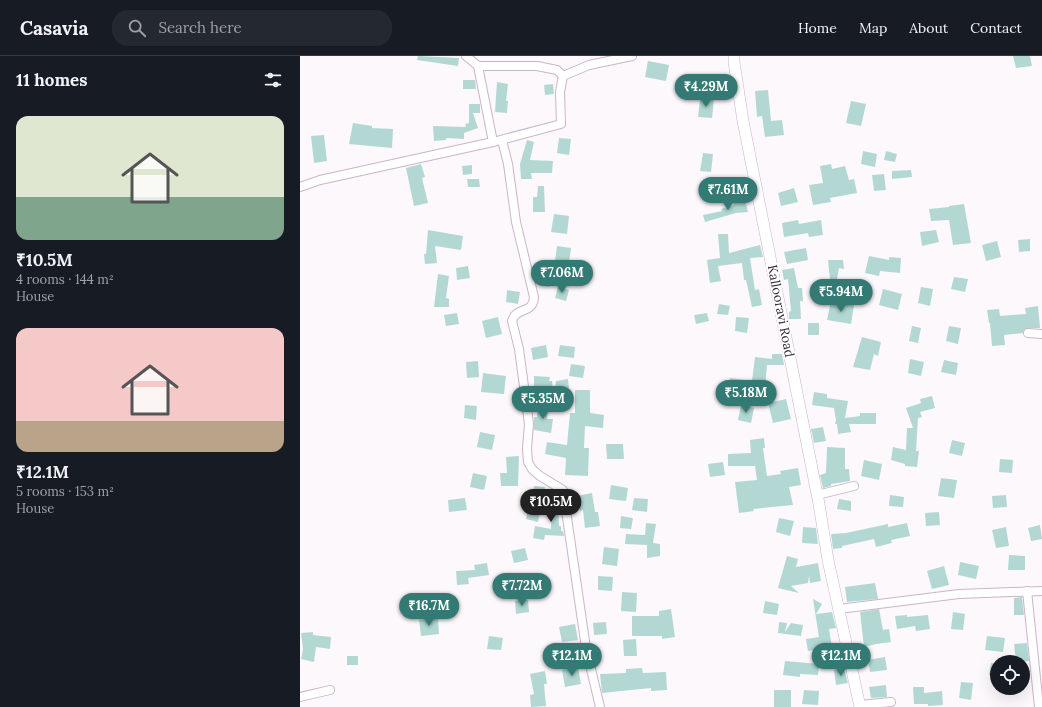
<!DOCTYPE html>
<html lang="en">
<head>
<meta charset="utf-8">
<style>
  :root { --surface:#171b24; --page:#242831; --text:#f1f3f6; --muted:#9ea1a6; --line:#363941; --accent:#337a74 }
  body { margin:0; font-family:Lora,serif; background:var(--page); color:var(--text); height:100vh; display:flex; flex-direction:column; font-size:15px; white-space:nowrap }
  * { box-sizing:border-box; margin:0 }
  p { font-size:13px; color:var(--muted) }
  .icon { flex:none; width:22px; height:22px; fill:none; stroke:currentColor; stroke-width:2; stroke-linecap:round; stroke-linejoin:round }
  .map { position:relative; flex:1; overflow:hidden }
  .drawer { display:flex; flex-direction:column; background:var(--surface); width:300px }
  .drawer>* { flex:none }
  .controls { position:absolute; left:690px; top:599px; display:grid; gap:8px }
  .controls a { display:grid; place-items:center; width:40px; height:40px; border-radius:50%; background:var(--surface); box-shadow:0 4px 16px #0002; font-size:20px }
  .price { position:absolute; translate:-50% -34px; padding:0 9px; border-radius:14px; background:var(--accent); color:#fff; font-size:13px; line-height:26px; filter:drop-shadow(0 1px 2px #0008) }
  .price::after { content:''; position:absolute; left:50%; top:24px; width:12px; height:9px; margin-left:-6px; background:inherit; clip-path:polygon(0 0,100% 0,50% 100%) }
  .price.selected { background:#222; color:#fff }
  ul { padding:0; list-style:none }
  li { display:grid; align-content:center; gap:8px; height:212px; padding:0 16px }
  li span { display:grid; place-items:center; height:124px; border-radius:12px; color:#555 }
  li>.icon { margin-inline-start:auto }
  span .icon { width:72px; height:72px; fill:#fffc; stroke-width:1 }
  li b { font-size:17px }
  h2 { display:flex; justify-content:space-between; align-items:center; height:48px; padding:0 16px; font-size:17px }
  header { display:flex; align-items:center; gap:24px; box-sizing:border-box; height:56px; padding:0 20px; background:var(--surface); border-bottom:1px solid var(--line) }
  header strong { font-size:19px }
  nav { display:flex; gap:22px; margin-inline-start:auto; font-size:14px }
  .search { width:280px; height:36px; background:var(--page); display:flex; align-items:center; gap:10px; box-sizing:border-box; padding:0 14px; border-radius:16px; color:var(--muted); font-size:15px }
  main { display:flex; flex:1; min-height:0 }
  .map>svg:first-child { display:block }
</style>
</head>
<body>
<header>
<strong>Casavia</strong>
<div class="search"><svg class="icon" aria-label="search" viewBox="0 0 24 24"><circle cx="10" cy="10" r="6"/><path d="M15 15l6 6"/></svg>Search here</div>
<nav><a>Home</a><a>Map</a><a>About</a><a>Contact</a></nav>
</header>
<main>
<section class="drawer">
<h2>11 homes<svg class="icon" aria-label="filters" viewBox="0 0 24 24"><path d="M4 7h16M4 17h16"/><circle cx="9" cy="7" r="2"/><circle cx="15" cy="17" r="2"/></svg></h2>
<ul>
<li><span style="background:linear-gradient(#dfe7d0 65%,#7fa58c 0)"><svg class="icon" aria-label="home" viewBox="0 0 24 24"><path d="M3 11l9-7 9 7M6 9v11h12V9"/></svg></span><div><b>₹10.5M</b><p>4 rooms · 144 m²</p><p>House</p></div></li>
<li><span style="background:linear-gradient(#f6c9c9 75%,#b9a48a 0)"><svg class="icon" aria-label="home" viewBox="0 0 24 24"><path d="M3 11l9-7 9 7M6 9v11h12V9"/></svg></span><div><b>₹12.1M</b><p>5 rooms · 153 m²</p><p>House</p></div></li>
</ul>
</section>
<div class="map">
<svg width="742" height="651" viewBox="0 0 742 651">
  <rect width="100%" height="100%" fill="#fdf8fc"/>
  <g fill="#b3d8d3">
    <polygon points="118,0 159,2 158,10 117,4"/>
    <polygon points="713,0 730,0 732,10 716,12"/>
    <polygon points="348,5 369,9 366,25 345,21"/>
    <polygon points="163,24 175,24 176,33 163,33"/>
    <polygon points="197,26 208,28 206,45 208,45 207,57 195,56"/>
    <polygon points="253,28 254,38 245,39 244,29"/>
    <polygon points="468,34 471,65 482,64 484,79 465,81 462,60 457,61 455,35"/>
    <polygon points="400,43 414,44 412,62 398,61"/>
    <polygon points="551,45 566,48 561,70 546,67"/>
    <polygon points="169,48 180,48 180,57 173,57 178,72 164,77 164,83 146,82 146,84 134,85 133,70 166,71 165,68 169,67"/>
    <polygon points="53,67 72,70 72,72 93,73 92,92 49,88"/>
    <polygon points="24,79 27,105 14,107 11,80"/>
    <polygon points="259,82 271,83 269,99 257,97"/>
    <polygon points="227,84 234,86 230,104 253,105 252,117 231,117 232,123 221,123 220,108"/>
    <polygon points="563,95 577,98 575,111 561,108"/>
    <polygon points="586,95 597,98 595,106 584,104"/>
    <polygon points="403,97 413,98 411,116 400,115"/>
    <polygon points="121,108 125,121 122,122 128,147 114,150 106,112"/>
    <polygon points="531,108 532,113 545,110 549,124 554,123 557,137 530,142 531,146 513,149 509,129 523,127 520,110"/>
    <polygon points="172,109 172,118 163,119 162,110"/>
    <polygon points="611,114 612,121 592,123 592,115"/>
    <polygon points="584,118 586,134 574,135 572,119"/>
    <polygon points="167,123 179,123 180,131 168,131"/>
    <polygon points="238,130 244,130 245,156 233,156 233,141 237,141"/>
    <polygon points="494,132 498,146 481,150 478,137"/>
    <polygon points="445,143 448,156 436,157 405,166 403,159 422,155 421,153 434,149 433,146"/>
    <polygon points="664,148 671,187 653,189 649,164 631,165 629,153 649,151 649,150"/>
    <polygon points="254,158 269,160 267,178 251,176"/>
    <polygon points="498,164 499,168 521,164 523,179 509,181 508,177 484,181 482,167"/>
    <polygon points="128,174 163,180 161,194 135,190 137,207 125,208 124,198 126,198"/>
    <polygon points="636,174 639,186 622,190 620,176"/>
    <polygon points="418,178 428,178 429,197 460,189 463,201 450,202 455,234 459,233 462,249 452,251 446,224 444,224 442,207 418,210 421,225 410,227 407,204 420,202"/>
    <polygon points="730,183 730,195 719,196 718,184"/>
    <polygon points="697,185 701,201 686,205 682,189"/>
    <polygon points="257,190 271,192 269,207 255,205"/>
    <polygon points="506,192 508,204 487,208 484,196"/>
    <polygon points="569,200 589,204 589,201 601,202 600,217 580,215 579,220 565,217"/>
    <polygon points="528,204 543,204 544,213 539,212 537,223 530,224"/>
    <polygon points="168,210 170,222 157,224 156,212"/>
    <polygon points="494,212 498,232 502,232 503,245 500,245 501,263 489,263 489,256 491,255 488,223 484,224 482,214"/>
    <polygon points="138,218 149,220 146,242 149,243 149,251 134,251"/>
    <polygon points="240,218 252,221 249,231 237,228"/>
    <polygon points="654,221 668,223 665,236 651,233"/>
    <polygon points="258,231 269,234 266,245 255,242"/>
    <polygon points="621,231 633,233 630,250 618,247"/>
    <polygon points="583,233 602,238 598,254 579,249"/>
    <polygon points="207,234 220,236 218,248 206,246"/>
    <polygon points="531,245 554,249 551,268 527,264"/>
    <polygon points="419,248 430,250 428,259 417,258"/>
    <polygon points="738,250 740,272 728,272 724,274 723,277 704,279 705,289 692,290 690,267 689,267 687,254 699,253 700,260 726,258 725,252"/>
    <polygon points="157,257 159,268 146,270 144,259"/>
    <polygon points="407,257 409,265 396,268 394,259"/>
    <polygon points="198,261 202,278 186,282 182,265"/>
    <polygon points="436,261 449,262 447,277 435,275"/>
    <rect x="508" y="267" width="11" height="12"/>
    <polygon points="612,270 621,272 618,287 609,285"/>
    <polygon points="649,270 661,272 658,288 646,285"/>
    <polygon points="562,281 581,286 578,300 574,298 570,314 553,311"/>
    <polygon points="246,289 248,301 233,304 231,292"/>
    <polygon points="260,289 275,291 274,302 258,300"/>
    <polygon points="472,298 482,298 484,309 467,309 464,341 428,335 430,322 452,325 455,301 472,303"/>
    <polygon points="610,303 624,306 621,320 608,317"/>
    <polygon points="644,304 658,307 656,319 641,316"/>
    <polygon points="178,305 179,321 167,322 166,306"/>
    <polygon points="271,308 285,310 283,322 269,320"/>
    <polygon points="183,317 206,320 204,338 181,336"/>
    <polygon points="234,320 250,321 249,325 252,325 253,334 234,333"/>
    <polygon points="268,323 269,332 255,333 256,325"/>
    <polygon points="275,334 290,334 290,357 304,359 303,372 285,370 284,392 289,392 288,420 265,419 266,402 245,398 247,386 267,389 270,357 275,357"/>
    <polygon points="514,336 527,338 527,342 548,345 545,362 560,360 560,357 576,357 576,368 549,368 551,376 538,378 537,368 535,368 536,364 534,352 512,349"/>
    <polygon points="632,340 635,352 620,356 622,361 618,362 616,395 619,395 617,411 605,410 605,408 591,404 593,391 606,394 607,372 613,372 606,352 621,347 620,343"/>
    <polygon points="486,343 491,363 473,367 468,347"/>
    <polygon points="165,349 177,350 176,364 164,362"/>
    <polygon points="238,349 249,350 247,363 253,363 251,377 234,374 234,361 237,361"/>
    <polygon points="441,349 454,352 451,367 438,364"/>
    <polygon points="523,371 526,385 514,387 511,373"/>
    <polygon points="180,376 195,379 192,394 177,391"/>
    <polygon points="464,382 465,392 463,392 467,420 481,418 480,415 498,412 501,429 489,431 493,449 453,453 454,455 439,457 435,426 457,424 455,410 428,410 428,398 451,397 450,384"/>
    <polygon points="652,384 665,387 662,400 649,397"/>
    <polygon points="306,388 323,388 324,403 307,403"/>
    <polygon points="527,391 545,392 545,413 549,413 550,425 531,428 531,430 523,432 520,419 526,417"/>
    <polygon points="219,400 218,430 201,430 200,417 207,417 206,401"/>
    <polygon points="700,403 713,404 712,417 699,416"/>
    <polygon points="564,404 582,408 579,424 561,420"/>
    <polygon points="423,406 425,419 410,421 408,408"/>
    <polygon points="173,417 187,420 184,434 170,431"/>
    <polygon points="641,422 657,424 654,442 638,440"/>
    <polygon points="311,429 328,432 326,445 309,443"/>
    <polygon points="234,430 245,431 238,466 226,463 228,453 232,454"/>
    <polygon points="292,437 295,456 298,456 300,470 285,472 283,454 280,455 277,440"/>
    <polygon points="252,439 258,440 259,470 261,470 261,475 263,475 264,480 245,479 244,484 233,482 235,470 251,473"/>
    <polygon points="590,439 604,441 603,451 589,450"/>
    <polygon points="706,439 707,451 693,452 692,440"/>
    <polygon points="165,442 167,454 149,456 148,444"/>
    <polygon points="334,442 348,443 347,456 332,454"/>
    <polygon points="539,443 551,445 551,455 537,453"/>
    <polygon points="639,456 640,469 626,470 625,457"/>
    <polygon points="321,460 333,462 331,473 320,472"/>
    <polygon points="479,462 494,465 490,480 476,476"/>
    <polygon points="346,467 356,468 353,487 360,488 360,500 347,502 347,489 325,488 326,478 345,479"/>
    <polygon points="607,467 610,480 591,484 592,487 576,491 574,483 542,490 542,492 533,493 531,478 546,477 588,468 588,471"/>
    <polygon points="740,469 742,483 731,485 728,472"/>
    <polygon points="503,471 516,472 518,488 502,487"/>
    <polygon points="706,471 709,490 696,492 692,474"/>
    <polygon points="304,491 319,493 317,510 302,508"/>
    <polygon points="225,492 228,504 214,507 211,495"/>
    <polygon points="709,499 725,500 725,514 708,514"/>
    <polygon points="487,500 498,503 496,511 518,507 521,525 510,527 509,520 508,527 491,530 499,537 478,532"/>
    <polygon points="660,506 679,510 676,523 658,519"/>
    <polygon points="187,507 189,519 168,522 169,528 157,529 156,515 175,514 174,509"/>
    <polygon points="644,510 649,529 632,533 627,515"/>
    <polygon points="298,520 313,521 312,535 298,534"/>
    <polygon points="575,527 578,543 547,546 545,531"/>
    <polygon points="322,536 337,537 336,556 321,555"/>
    <polygon points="722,541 724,559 714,559 714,542"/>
    <polygon points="513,543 522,548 516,558 532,556 536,572 529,573 532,591 508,595 506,583 519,581"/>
    <polygon points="228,544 229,556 216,558 215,545"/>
    <polygon points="465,545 479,548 477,559 463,557"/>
    <polygon points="371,553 375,581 362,583 362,580 332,580 332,560 359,560 359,555"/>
    <polygon points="579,553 583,574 589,573 591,586 576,588 564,591 560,556"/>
    <polygon points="653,556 665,558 663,574 651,573"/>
    <polygon points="607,559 607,561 628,559 630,573 616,575 615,570 597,573 595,560"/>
    <polygon points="138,562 139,578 121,580 119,564"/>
    <polygon points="306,566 307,578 294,579 293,567"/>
    <polygon points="479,566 487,567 485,576 491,567 503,569 501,580 478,577"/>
    <polygon points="275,568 278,584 262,586 259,571"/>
    <polygon points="13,576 13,579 31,581 30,593 16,591 14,606 1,603 3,593 1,577"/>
    <polygon points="189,580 203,582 201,594 187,593"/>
    <polygon points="687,580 705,582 703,596 685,594"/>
    <polygon points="336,583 337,600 324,600 323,584"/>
    <polygon points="727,587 729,605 716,606 714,588"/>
    <rect x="47" y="600" width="11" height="9"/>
    <polygon points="585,601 587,614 570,616 568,604"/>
    <polygon points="485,605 519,608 518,619 500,618 500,621 483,619"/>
    <polygon points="691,607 697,608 697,620 689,619"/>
    <polygon points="278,611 281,628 265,631 262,614"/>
    <polygon points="342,612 343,617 366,616 367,634 351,635 351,632 302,637 300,618 326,617 326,613"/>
    <polygon points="544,613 548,627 536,629 534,614"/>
    <polygon points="245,615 247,628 244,628 246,650 231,651 230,639 234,638 230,618"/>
    <polygon points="661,626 673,627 671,644 659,642"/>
    <polygon points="586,629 587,641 571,642 569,631"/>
    <polygon points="613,631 624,631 624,637 642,635 643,649 628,650 628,648 614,648"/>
    <rect x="474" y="634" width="17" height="17"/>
    <polygon points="504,634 519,635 518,649 502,648"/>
  </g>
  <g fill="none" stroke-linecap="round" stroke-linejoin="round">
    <defs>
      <g id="street">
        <polyline points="166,0 178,10 193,86"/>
        <polyline points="178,10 237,10 257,14 263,20"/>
        <path d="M 202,84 L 208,108 L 216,166 L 234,241 C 233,259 216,250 212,265 L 219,293 L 229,368 L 227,393 L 228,406 L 232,413 L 240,420 L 263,434 L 286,592 L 300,651"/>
        <polyline points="0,131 20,124 193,86 261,68 260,36 263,20 289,9 332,0"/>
        <polyline points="728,277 742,278"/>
        <polyline points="517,439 554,430"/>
        <polyline points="727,535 739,651"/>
        <polyline points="539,553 659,538 742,535"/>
        <polyline points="0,641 30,634"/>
        <polyline points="560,649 591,646"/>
      </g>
      <polyline id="secondary" points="434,0 434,6 443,65 519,448 528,504 560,651"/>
    </defs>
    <use href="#street" stroke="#ccb4c9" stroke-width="10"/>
    <use href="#secondary" stroke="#ccb4c9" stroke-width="12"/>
    <use href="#street" stroke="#fff" stroke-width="8"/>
    <use href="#secondary" stroke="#fff" stroke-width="11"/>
  </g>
  <g text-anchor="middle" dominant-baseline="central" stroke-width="3.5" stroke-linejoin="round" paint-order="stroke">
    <g font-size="13" fill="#362d36" stroke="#fff">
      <text transform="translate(481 255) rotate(79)">Kallooravi Road</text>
    </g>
  </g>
</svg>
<div class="controls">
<a><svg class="icon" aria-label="locate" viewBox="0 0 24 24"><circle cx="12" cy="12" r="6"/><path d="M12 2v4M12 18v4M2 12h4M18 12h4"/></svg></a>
</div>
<b class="price" style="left:406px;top:52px">₹4.29M</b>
<b class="price" style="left:428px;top:155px">₹7.61M</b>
<b class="price" style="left:262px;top:238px">₹7.06M</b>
<b class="price" style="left:541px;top:257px">₹5.94M</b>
<b class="price" style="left:446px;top:358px">₹5.18M</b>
<b class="price" style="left:243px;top:364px">₹5.35M</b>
<b class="price selected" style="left:251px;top:467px">₹10.5M</b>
<b class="price" style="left:222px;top:551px">₹7.72M</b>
<b class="price" style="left:129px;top:571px">₹16.7M</b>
<b class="price" style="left:272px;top:621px">₹12.1M</b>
<b class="price" style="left:541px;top:621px">₹12.1M</b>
</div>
</main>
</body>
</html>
